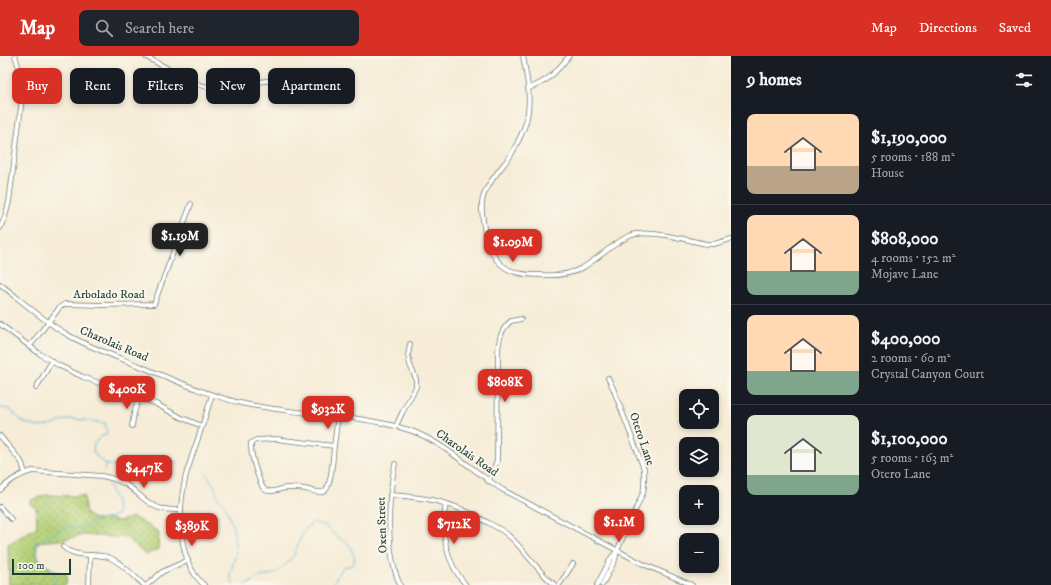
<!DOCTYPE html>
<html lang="en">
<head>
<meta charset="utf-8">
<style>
  :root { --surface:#171b24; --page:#20242c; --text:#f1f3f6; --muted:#9ea1a6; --line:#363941; --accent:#d93025 }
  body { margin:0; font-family:"IM FELL DW Pica",serif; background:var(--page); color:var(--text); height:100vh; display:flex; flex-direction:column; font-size:15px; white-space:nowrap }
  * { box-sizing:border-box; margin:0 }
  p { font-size:13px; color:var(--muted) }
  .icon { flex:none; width:22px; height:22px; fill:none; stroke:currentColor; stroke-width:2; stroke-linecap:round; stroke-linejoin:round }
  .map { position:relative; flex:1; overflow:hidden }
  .panel { display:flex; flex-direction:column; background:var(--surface); width:320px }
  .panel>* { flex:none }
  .top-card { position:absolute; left:12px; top:12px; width:380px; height:36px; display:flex; gap:8px }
  .tools { position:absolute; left:679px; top:333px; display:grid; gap:8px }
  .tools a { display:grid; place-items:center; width:40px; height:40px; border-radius:8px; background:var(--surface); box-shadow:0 2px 6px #0003; font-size:20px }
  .scale { position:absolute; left:12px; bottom:10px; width:59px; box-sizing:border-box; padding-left:4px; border:2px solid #1f3d34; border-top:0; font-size:11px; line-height:14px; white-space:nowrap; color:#1f3d34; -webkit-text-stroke:3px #fbf7ec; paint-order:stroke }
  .price { position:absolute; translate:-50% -34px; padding:0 9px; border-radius:8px; background:var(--accent); color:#fff; font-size:13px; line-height:26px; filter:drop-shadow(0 1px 2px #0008) }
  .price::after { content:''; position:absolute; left:50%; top:24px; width:12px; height:9px; margin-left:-6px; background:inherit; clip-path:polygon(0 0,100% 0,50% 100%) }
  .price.selected { background:#222; color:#fff }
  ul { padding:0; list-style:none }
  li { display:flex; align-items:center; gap:12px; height:100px; padding:0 16px }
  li+li { border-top:1px solid var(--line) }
  li span { display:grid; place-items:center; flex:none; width:112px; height:80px; border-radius:8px; color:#555 }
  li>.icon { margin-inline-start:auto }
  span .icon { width:48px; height:48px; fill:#fffc; stroke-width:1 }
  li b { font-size:17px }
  h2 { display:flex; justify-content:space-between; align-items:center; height:48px; padding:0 16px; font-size:17px }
  .chip { padding:0 14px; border-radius:8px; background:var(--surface); box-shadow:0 2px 6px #0003; font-size:14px; line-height:36px }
  .chip.selected { background:var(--accent); color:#fff }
  header { display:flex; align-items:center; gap:24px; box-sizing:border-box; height:56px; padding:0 20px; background:var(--accent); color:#fff }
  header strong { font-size:19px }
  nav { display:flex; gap:22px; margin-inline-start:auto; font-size:14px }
  .search { width:280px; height:36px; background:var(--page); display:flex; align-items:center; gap:10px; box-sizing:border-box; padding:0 14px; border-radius:8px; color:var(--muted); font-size:15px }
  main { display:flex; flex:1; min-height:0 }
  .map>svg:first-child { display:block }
</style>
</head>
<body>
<header>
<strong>Map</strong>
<div class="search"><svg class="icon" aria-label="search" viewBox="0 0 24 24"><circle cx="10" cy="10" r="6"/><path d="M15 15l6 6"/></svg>Search here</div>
<nav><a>Map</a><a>Directions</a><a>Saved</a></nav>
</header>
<main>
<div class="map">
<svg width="731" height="529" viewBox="0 0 731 529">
  <defs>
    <pattern id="grass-dots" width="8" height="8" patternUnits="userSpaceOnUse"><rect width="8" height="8" fill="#b3d076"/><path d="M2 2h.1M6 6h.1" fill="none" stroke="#91aa62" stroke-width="1.8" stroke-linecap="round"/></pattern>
  </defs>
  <rect width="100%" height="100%" fill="#fbf7ec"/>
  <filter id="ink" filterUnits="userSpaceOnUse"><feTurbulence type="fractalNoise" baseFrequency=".025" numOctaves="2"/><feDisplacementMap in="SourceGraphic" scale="8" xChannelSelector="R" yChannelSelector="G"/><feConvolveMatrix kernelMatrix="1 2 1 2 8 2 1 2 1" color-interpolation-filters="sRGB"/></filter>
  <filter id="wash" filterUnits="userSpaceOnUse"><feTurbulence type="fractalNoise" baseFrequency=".012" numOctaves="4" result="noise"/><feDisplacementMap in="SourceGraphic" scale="16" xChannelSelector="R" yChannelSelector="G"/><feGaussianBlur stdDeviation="0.9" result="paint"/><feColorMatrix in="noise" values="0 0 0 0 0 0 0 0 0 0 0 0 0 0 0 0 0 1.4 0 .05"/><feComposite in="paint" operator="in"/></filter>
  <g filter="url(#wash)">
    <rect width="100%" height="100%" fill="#f6ecd7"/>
    <polygon fill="url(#grass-dots)" stroke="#698655" points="46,439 84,440 85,454 87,459 97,464 107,463 120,465 133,461 159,476 158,493 146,499 127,482 83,479 61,484 36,486 38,503 54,515 67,518 66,529 9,529 8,488 37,471 36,451 31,449 29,445"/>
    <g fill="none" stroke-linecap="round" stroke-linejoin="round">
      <g stroke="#60b8dd" stroke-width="1">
        <polyline points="0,352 9,353 22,365 31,369 39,371 53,369 65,364 75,363 105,367 107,377 99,382 94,388 93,395 94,398 106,408 122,412 131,409 145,408 168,404 177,406"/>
        <polyline points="104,414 106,409"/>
        <polyline points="206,418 214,429 218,441 225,450 233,470 236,498 230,519 231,524 234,529"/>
        <polyline points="54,529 56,522 52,515 39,503 34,492 43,483 68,471 72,471 82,473 97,464 107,463 118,458 116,446 108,428"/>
        <path d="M 246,529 L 260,521 L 277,517 L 293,501 L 304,474 L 313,466 C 319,468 325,469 330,474 C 333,477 334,479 337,481 C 340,484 345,484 348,487 C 351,491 352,497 355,502 L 353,509 L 343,511 L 332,529"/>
      </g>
    </g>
  </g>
  <g filter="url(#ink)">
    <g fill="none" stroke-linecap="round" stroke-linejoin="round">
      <defs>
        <g id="minor">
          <path d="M 145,0 C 157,7 169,13 181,20 C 190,24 198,30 209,31 C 230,33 252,26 273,24 C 290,23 306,27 322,31"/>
          <path d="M 523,0 C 527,22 532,44 526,66 C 523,77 517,88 511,99 C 502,112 483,131 482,147 C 481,153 483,160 483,165 C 485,185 493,210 515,216 C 523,219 532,219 542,219 C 556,220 569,219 582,212 C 598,203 620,181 636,178 C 657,175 686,184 707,188 L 714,188 L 731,183"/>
          <path d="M 529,32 C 548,26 557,15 569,0"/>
          <polyline points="0,172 5,161 9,146 21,51 22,30 20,15 15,0"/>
          <path d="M 0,228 C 22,245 43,265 68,279 C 91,292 117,301 142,311 C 176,325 210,340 245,348 C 280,355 317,358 353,362 C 374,365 397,369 417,377 C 449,391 474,416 503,434 L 643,508 L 692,529"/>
          <polyline points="0,268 40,298 58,309 83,321 156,348 180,361 202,370"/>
          <polyline points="29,291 60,251 65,248 102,249 154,248 191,148"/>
          <path d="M 608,322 L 613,332 L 644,413 C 644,422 645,429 643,437 L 617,495"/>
          <polyline points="36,332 52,305"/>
          <polyline points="132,370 134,357 139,342"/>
          <polyline points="396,370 402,357 416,331 416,323 410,309 408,299 410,288"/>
          <polyline points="0,380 20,404 22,407 25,417"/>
          <path d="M 276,383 L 334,390 C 333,400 332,424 327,432 C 326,435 323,437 320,436 C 314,436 310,434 305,433 C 299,432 292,432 286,432 C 278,433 270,439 263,432 C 258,422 250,399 251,387 L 256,384 Z"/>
          <polyline points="334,390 338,360"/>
          <path d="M 395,408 C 388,443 385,495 400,529"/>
          <path d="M 488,425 L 492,418 L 497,404 L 498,295 C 499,283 501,273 511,265 L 521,263"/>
          <path d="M 0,434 C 10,425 18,419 32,415 L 102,420 C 113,422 122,425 131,432 C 140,439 147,448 159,452 C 166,454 174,454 181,454"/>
          <path d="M 390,439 C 426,441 452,446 483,464 C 492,469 502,473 509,480 C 526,495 537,515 555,529"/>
          <path d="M 446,448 C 440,476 446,507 466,529"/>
          <polyline points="0,451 11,463"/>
          <path d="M 63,491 C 76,502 93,497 108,501 C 120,505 134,520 144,529"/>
          <polyline points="89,529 90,499"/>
          <polyline points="147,529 162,516 188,504"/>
          <path d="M 204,529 C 177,505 178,456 185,424 C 186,416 190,408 192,400 C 199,380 206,359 212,339"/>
          <polyline points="559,529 573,508"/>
          <polyline points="597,529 611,502 617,495 615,504 602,529"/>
        </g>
      </defs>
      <use href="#minor" stroke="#6a7a6d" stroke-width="5.5"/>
      <use href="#minor" stroke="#fff" stroke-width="4"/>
    </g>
  </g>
  <g text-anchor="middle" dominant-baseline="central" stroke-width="4" stroke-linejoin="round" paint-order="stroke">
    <g font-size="12" fill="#1f3d34" stroke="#fbf7ec">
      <text x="109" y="238">Arbolado Road</text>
      <text transform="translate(114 288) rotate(23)">Charolais Road</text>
      <text transform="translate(642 383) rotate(71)">Otero Lane</text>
      <text transform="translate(467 397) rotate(35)">Charolais Road</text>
      <text transform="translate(382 469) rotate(-92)">Oxen Street</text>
    </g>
  </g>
</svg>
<div class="tools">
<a><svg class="icon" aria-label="locate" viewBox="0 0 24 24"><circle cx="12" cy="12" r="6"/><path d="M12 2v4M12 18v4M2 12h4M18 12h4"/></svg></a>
<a><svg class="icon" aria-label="layers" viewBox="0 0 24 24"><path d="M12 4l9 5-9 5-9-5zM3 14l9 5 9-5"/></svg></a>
<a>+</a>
<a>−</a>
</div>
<div class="scale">100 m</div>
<b class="price selected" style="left:180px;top:201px">$1.19M</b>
<b class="price" style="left:513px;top:207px">$1.09M</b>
<b class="price" style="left:505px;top:347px">$808K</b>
<b class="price" style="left:127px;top:354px">$400K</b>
<b class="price" style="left:328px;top:374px">$932K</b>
<b class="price" style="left:144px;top:433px">$447K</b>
<b class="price" style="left:619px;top:487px">$1.1M</b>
<b class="price" style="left:454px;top:489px">$712K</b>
<b class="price" style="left:192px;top:491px">$389K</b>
<div class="top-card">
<a class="chip selected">Buy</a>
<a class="chip">Rent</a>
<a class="chip">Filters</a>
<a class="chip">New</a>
<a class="chip">Apartment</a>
</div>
</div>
<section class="panel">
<h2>9 homes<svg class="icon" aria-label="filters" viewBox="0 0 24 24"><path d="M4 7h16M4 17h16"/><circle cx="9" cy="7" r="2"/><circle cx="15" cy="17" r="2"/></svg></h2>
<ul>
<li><span style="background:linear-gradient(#ffd9b3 65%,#b9a48a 0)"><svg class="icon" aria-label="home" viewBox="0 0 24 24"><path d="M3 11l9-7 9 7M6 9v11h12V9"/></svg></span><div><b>$1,190,000</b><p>5 rooms · 188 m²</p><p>House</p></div></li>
<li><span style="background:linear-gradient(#ffd9b3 70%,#7fa58c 0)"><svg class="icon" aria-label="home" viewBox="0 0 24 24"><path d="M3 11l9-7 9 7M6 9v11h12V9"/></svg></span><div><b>$808,000</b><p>4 rooms · 152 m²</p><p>Mojave Lane</p></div></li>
<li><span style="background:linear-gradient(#ffd9b3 70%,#7fa58c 0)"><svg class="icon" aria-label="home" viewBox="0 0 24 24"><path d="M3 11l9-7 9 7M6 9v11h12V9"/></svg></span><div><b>$400,000</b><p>2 rooms · 60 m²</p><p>Crystal Canyon Court</p></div></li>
<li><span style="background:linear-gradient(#dfe7d0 75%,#7fa58c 0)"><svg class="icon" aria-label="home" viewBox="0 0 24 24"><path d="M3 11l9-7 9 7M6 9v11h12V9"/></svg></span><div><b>$1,100,000</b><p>5 rooms · 163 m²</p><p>Otero Lane</p></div></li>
</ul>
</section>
</main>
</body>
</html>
